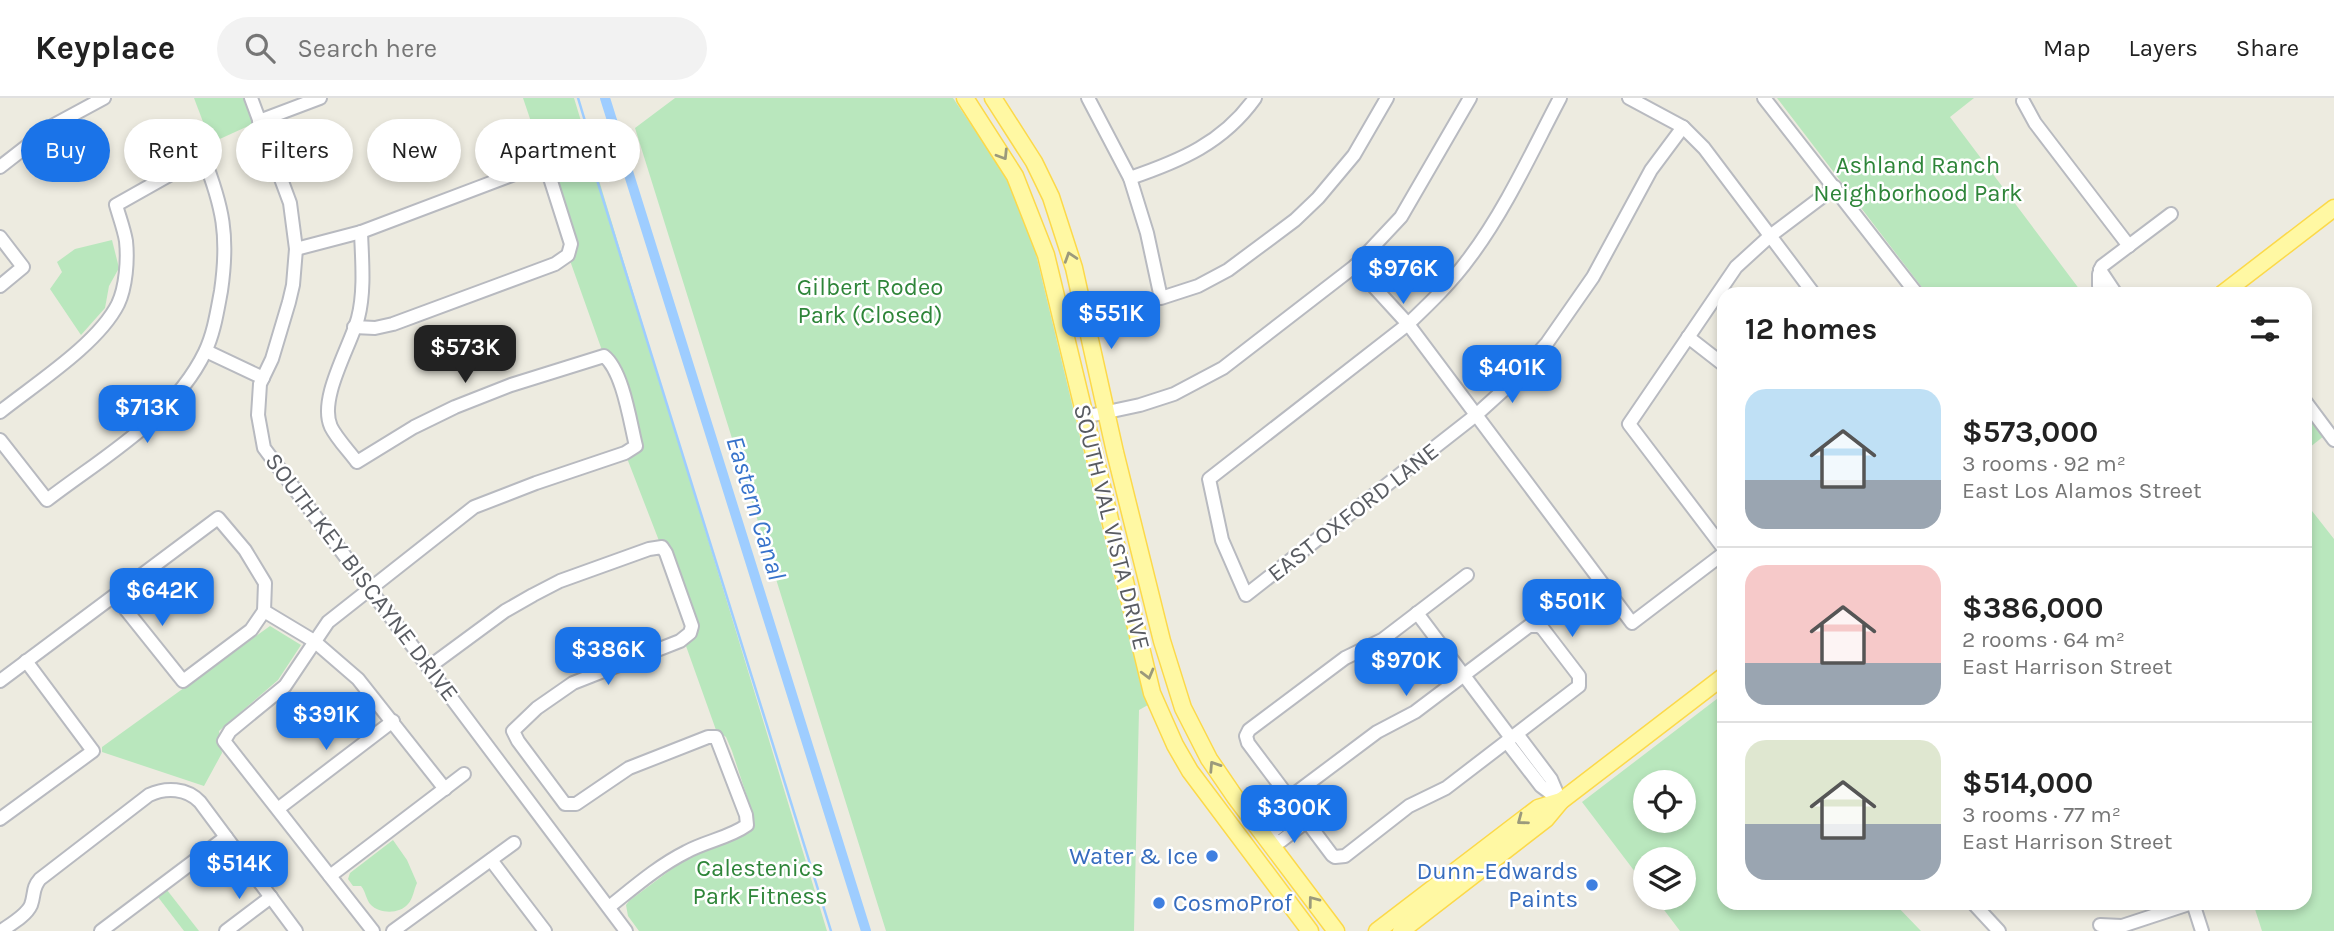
<!DOCTYPE html>
<html lang="en">
<head>
<meta charset="utf-8">
<style>
  :root { --surface:#fff; --page:#f2f2f2; --text:#222; --muted:#767676; --line:#e0e0e0; --accent:#1a73e8 }
  body { margin:0; font-family:Karla,sans-serif; background:var(--page); color:var(--text); height:100vh; display:flex; flex-direction:column; font-size:26px; white-space:nowrap }
  * { box-sizing:border-box; margin:0 }
  p { font-size:23px; color:var(--muted) }
  .icon { flex:none; width:38px; height:38px; fill:none; stroke:currentColor; stroke-width:2; stroke-linecap:round; stroke-linejoin:round }
  .map { position:relative; flex:1; overflow:hidden }
  .details { position:absolute; left:1717px; top:189px; width:595px; height:623px; display:flex; flex-direction:column; background:var(--surface); border-radius:21px; box-shadow:0 4px 10px #0003 }
  .details>* { flex:none }
  .guide { position:absolute; left:21px; top:21px; width:665px; height:63px; display:flex; gap:14px }
  .fabs { position:absolute; left:1633px; top:672px; display:grid; gap:14px }
  .fabs a { display:grid; place-items:center; width:63px; height:63px; border-radius:50%; background:var(--surface); box-shadow:0 4px 10px #0003; font-size:35px }
  .price { position:absolute; translate:-50% -60px; padding:0 16px; border-radius:14px; background:var(--accent); color:#fff; font-size:23px; line-height:46px; filter:drop-shadow(0 2px 4px #0008) }
  .price::after { content:''; position:absolute; left:50%; top:42px; width:21px; height:16px; margin-left:-10px; background:inherit; clip-path:polygon(0 0,100% 0,50% 100%) }
  .price.current { background:#222; color:#fff }
  ul { padding:0; list-style:none }
  li { display:flex; align-items:center; gap:21px; height:175px; padding:0 28px }
  li+li { border-top:2px solid var(--line) }
  li span { display:grid; place-items:center; flex:none; width:196px; height:140px; border-radius:21px; color:#555 }
  li>.icon { margin-inline-start:auto }
  span .icon { width:84px; height:84px; fill:#fffc; stroke-width:1 }
  li b { font-size:30px }
  h2 { display:flex; justify-content:space-between; align-items:center; height:84px; padding:0 28px; font-size:30px }
  .tag { padding:0 24px; border-radius:32px; background:var(--surface); box-shadow:0 4px 10px #0003; font-size:24px; line-height:63px }
  .tag.current { background:var(--accent); color:#fff }
  header { display:flex; align-items:center; gap:42px; box-sizing:border-box; height:98px; padding:0 35px; background:var(--surface); border-bottom:2px solid var(--line) }
  header strong { font-size:33px }
  nav { display:flex; gap:38px; margin-inline-start:auto; font-size:24px }
  .search { width:490px; height:63px; background:var(--page); display:flex; align-items:center; gap:18px; box-sizing:border-box; padding:0 24px; border-radius:38px; color:var(--muted); font-size:26px }
  .map>svg:first-child { display:block }
</style>
</head>
<body>
<header>
<strong>Keyplace</strong>
<div class="search"><svg class="icon" aria-label="search" viewBox="0 0 24 24"><circle cx="10" cy="10" r="6"/><path d="M15 15l6 6"/></svg>Search here</div>
<nav><a>Map</a><a>Layers</a><a>Share</a></nav>
</header>
<div class="map">
<svg width="2334" height="833" viewBox="0 0 2334 833">
  <rect width="100%" height="100%" fill="#edebe0"/>
  <g fill="#b9e7bd" fill-rule="evenodd">
    <polygon points="194,0 251,0 259,23 211,45"/>
    <polygon points="523,0 574,0 827,833 639,833 628,818 626,807 629,803 681,764 746,735 754,720 732,653 726,639 716,632 686,548 692,528 625,355 636,348 619,283 604,258 568,157 550,80"/>
    <polygon points="675,0 953,0 998,66 1013,94 1034,148 1113,476 1148,607 1139,612 1134,833 886,833 635,30"/>
    <polygon points="1777,0 1974,0 1950,19 2083,196 1927,196"/>
    <polygon points="112,142 119,170 109,188 105,210 81,237 50,191 62,174 57,164 75,151"/>
    <polygon points="2305,312 2324,338 2305,353"/>
    <polygon points="2305,404 2334,441 2334,833 2262,833 2253,805 2305,805"/>
    <polygon points="270,528 301,547 278,582 219,633 222,655 204,688 102,654 102,649"/>
    <path d="M 1722,597 L 1724,600 L 1724,805 L 1894,805 L 1921,833 L 1680,833 L 1655,800 L 1684,800 L 1684,761 L 1645,761 L 1645,787 L 1582,704 ZM 1645,684 L 1684,684 L 1684,723 L 1645,723 Z"/>
    <path d="M 393,742 L 407,762 L 417,785 C 414,791 413,801 408,806 C 400,816 380,816 371,807 C 366,802 366,794 361,788 L 353,788 L 348,781 L 350,775 Z"/>
    <polygon points="167,792 199,833 184,833 158,799"/>
  </g>
  <g fill="none" stroke-linecap="round" stroke-linejoin="round">
    <polyline stroke="#9ecdff" stroke-width="2.5" points="578,0 595,56 594,70 597,82 831,833"/>
    <polyline stroke="#9ecdff" stroke-width="10" points="605,0 866,833"/>
    <defs>
      <g id="minor">
        <polyline points="251,0 290,105 296,151 293,187 289,204 272,261 260,286 258,317 264,350 626,833"/>
        <polyline points="1088,0 1130,80 1147,135 1161,200 1198,188 1228,172 1295,122 1318,100 1354,57 1387,0"/>
        <path d="M 1560,0 C 1532,53 1506,111 1470,159 C 1452,184 1430,205 1408,226 L 1209,381 L 1222,442 L 1246,497 L 1476,317 L 1508,288 L 1547,245 L 1593,179 L 1651,72 L 1683,29"/>
        <polyline points="1629,0 1683,29 1704,50 1814,196"/>
        <polyline points="1764,0 1917,196"/>
        <polyline points="2023,3 2035,25 2129,148"/>
        <polyline points="259,23 320,0"/>
        <polyline points="0,69 54,27 104,0"/>
        <path d="M 1130,80 C 1180,63 1223,45 1255,0"/>
        <path d="M 361,134 C 362,162 365,193 358,220 C 350,249 318,301 331,329 C 337,341 349,353 357,364 L 414,329 L 455,309 L 511,287 L 604,258 C 623,273 630,324 636,348 L 625,355 L 536,385 L 474,409 L 328,524 L 285,588 L 230,633 L 224,643 L 373,833"/>
        <polyline points="0,139 23,169 0,188"/>
        <polyline points="296,151 361,134 533,69 543,73 550,80 571,146 568,157 555,166 393,226 375,230 354,229"/>
        <polyline points="1355,168 1408,226 1632,525 1724,455"/>
        <polyline points="2100,172 2102,168 2171,116"/>
        <polyline points="2100,172 2116,196"/>
        <polyline points="2099,176 2099,188 2104,196"/>
        <polyline points="1688,239 1724,267"/>
        <polyline points="206,253 263,280"/>
        <polyline points="2305,303 2334,342"/>
        <path d="M 0,314 C 35,286 98,246 118,206 C 126,189 128,162 126,143 C 124,131 119,118 116,107 L 203,58 C 223,109 229,138 221,193 C 217,214 214,235 205,254 C 173,320 103,359 47,402 L 0,342"/>
        <polyline points="1084,319 1140,307 1174,296 1223,270 1355,168 1401,119 1470,0"/>
        <polyline points="1724,451 1629,326 1736,169 1770,138 1835,89"/>
        <polyline points="115,498 183,583 251,532 264,513"/>
        <polyline points="264,513 314,543 358,581 445,691"/>
        <polyline points="1417,515 1511,640"/>
        <path d="M 429,569 L 505,513 L 533,497 L 560,483 L 649,451 L 662,449 L 666,455 L 692,528 L 690,535 L 680,543 L 573,585 L 537,610 L 513,633 L 518,643 L 565,706 L 576,706 L 629,670 L 708,639 L 716,639 L 746,717 L 747,727 C 729,740 706,743 686,754 C 658,768 633,790 609,809"/>
        <polyline points="0,583 218,420 245,452 265,485 264,513"/>
        <polyline points="1517,636 1551,681 1559,700"/>
        <polyline points="1507,644 1541,688 1561,703"/>
        <polyline points="1289,700 1377,634 1415,614 1529,528 1539,528 1543,531 1579,578 1579,588 1446,690 1409,708 1345,758 1335,759 1332,757 1248,645 1246,638 1249,632 1345,560 1382,542 1467,477"/>
        <polyline points="279,710 393,623"/>
        <polyline points="1299,713 1273,733 1268,743 1281,743 1307,723"/>
        <polyline points="0,721 93,653 26,563"/>
        <polyline points="491,762 545,833"/>
        <polyline points="330,778 464,676"/>
        <polyline points="1973,805 1999,833"/>
        <polyline points="2193,805 2202,833"/>
        <polyline points="2100,827 2122,828 2192,805"/>
        <path d="M 1,833 C 11,826 26,818 31,807 C 35,796 32,790 40,781 L 149,697 C 166,689 187,690 200,704 L 296,833"/>
        <polyline points="101,833 226,739"/>
        <polyline points="226,833 271,799"/>
        <polyline points="393,833 514,745"/>
      </g>
      <g id="major">
        <polyline points="965,0 1015,78 1046,157 1152,595 1175,647 1190,673 1310,833"/>
        <polyline points="993,0 1034,64 1051,99 1074,170 1115,354 1162,543 1183,610 1209,661 1235,699 1336,833"/>
        <polyline points="2222,196 2334,110"/>
        <polyline points="1377,833 1538,710 1561,703"/>
        <polyline points="1401,833 1546,721 1561,703 1724,578"/>
      </g>
    </defs>
    <use href="#minor" stroke="#b8bac0" stroke-width="16"/>
    <use href="#major" stroke="#fcd94a" stroke-width="19"/>
    <use href="#minor" stroke="#fff" stroke-width="12"/>
    <use href="#major" stroke="#fff8a3" stroke-width="16"/>
  </g>
  <defs><path id="oneway-chevron" d="M-2-3.5L2.5 0L-2 3.5" fill="none" stroke-width="1.6" stroke-linecap="round" stroke-linejoin="round" transform="scale(1.75)"/></defs>
  <g stroke="#9b9a7c">
    <use href="#oneway-chevron" transform="translate(1003 57) rotate(58)"/>
    <use href="#oneway-chevron" transform="translate(1070 159) rotate(-108)"/>
    <use href="#oneway-chevron" transform="translate(1148 576) rotate(75)"/>
    <use href="#oneway-chevron" transform="translate(1214 668) rotate(-123)"/>
    <use href="#oneway-chevron" transform="translate(1522 722) rotate(143)"/>
    <use href="#oneway-chevron" transform="translate(1313 803) rotate(-127)"/>
  </g>
  <g fill="#3f7fe0" stroke="#fff" stroke-width="2.5">
    <circle cx="1212" cy="758" r="7"/>
    <circle cx="1592" cy="787" r="7"/>
    <circle cx="1159" cy="805" r="7"/>
  </g>
  <g text-anchor="middle" dominant-baseline="central" stroke-width="5" stroke-linejoin="round" paint-order="stroke">
    <g font-size="24" fill="#2e8539" stroke="#fff">
      <text x="1918" y="67">Ashland Ranch<tspan x="1918" dy="28">Neighborhood Park</tspan></text>
      <text x="870" y="189">Gilbert Rodeo<tspan x="870" dy="28">Park (Closed)</tspan></text>
      <text x="760" y="770">Calestenics<tspan x="760" dy="28">Park Fitness</tspan></text>
    </g>
    <g font-size="24" fill="#595c62" stroke="#fff">
      <text transform="translate(1353 414) rotate(-38)">EAST OXFORD LANE</text>
      <text transform="translate(1112 429) rotate(76)">SOUTH VAL VISTA DRIVE</text>
      <text transform="translate(362 479) rotate(53)">SOUTH KEY BISCAYNE DRIVE</text>
    </g>
    <g font-size="24" fill="#366cbe" stroke="#fff" text-anchor="end">
      <text x="1198" y="758">Water &amp; Ice</text>
      <text x="1578" y="773">Dunn-Edwards<tspan x="1578" dy="28">Paints</tspan></text>
      <text x="1173" y="805" text-anchor="start">CosmoProf</text>
    </g>
    <g font-size="26" font-style="italic" fill="#3873cb" stroke="#fff">
      <text transform="translate(756 410) rotate(73)">Eastern Canal</text>
    </g>
  </g>
</svg>
<div class="fabs">
<a><svg class="icon" aria-label="locate" viewBox="0 0 24 24"><circle cx="12" cy="12" r="6"/><path d="M12 2v4M12 18v4M2 12h4M18 12h4"/></svg></a>
<a><svg class="icon" aria-label="layers" viewBox="0 0 24 24"><path d="M12 4l9 5-9 5-9-5zM3 14l9 5 9-5"/></svg></a>
</div>
<b class="price" style="left:1403px;top:208px">$976K</b>
<b class="price" style="left:1111px;top:253px">$551K</b>
<b class="price current" style="left:465px;top:287px">$573K</b>
<b class="price" style="left:1512px;top:307px">$401K</b>
<b class="price" style="left:147px;top:347px">$713K</b>
<b class="price" style="left:162px;top:530px">$642K</b>
<b class="price" style="left:1572px;top:541px">$501K</b>
<b class="price" style="left:608px;top:589px">$386K</b>
<b class="price" style="left:1406px;top:600px">$970K</b>
<b class="price" style="left:326px;top:654px">$391K</b>
<b class="price" style="left:1294px;top:747px">$300K</b>
<b class="price" style="left:239px;top:803px">$514K</b>
<div class="guide">
<a class="tag current">Buy</a>
<a class="tag">Rent</a>
<a class="tag">Filters</a>
<a class="tag">New</a>
<a class="tag">Apartment</a>
</div>
<section class="details">
<h2>12 homes<svg class="icon" aria-label="filters" viewBox="0 0 24 24"><path d="M4 7h16M4 17h16"/><circle cx="9" cy="7" r="2"/><circle cx="15" cy="17" r="2"/></svg></h2>
<ul>
<li><span style="background:linear-gradient(#bfe0f5 65%,#9aa5b1 0)"><svg class="icon" aria-label="home" viewBox="0 0 24 24"><path d="M3 11l9-7 9 7M6 9v11h12V9"/></svg></span><div><b>$573,000</b><p>3 rooms · 92 m²</p><p>East Los Alamos Street</p></div></li>
<li><span style="background:linear-gradient(#f6c9c9 70%,#9aa5b1 0)"><svg class="icon" aria-label="home" viewBox="0 0 24 24"><path d="M3 11l9-7 9 7M6 9v11h12V9"/></svg></span><div><b>$386,000</b><p>2 rooms · 64 m²</p><p>East Harrison Street</p></div></li>
<li><span style="background:linear-gradient(#dfe7d0 60%,#9aa5b1 0)"><svg class="icon" aria-label="home" viewBox="0 0 24 24"><path d="M3 11l9-7 9 7M6 9v11h12V9"/></svg></span><div><b>$514,000</b><p>3 rooms · 77 m²</p><p>East Harrison Street</p></div></li>
</ul>
</section>
</div>
</body>
</html>
